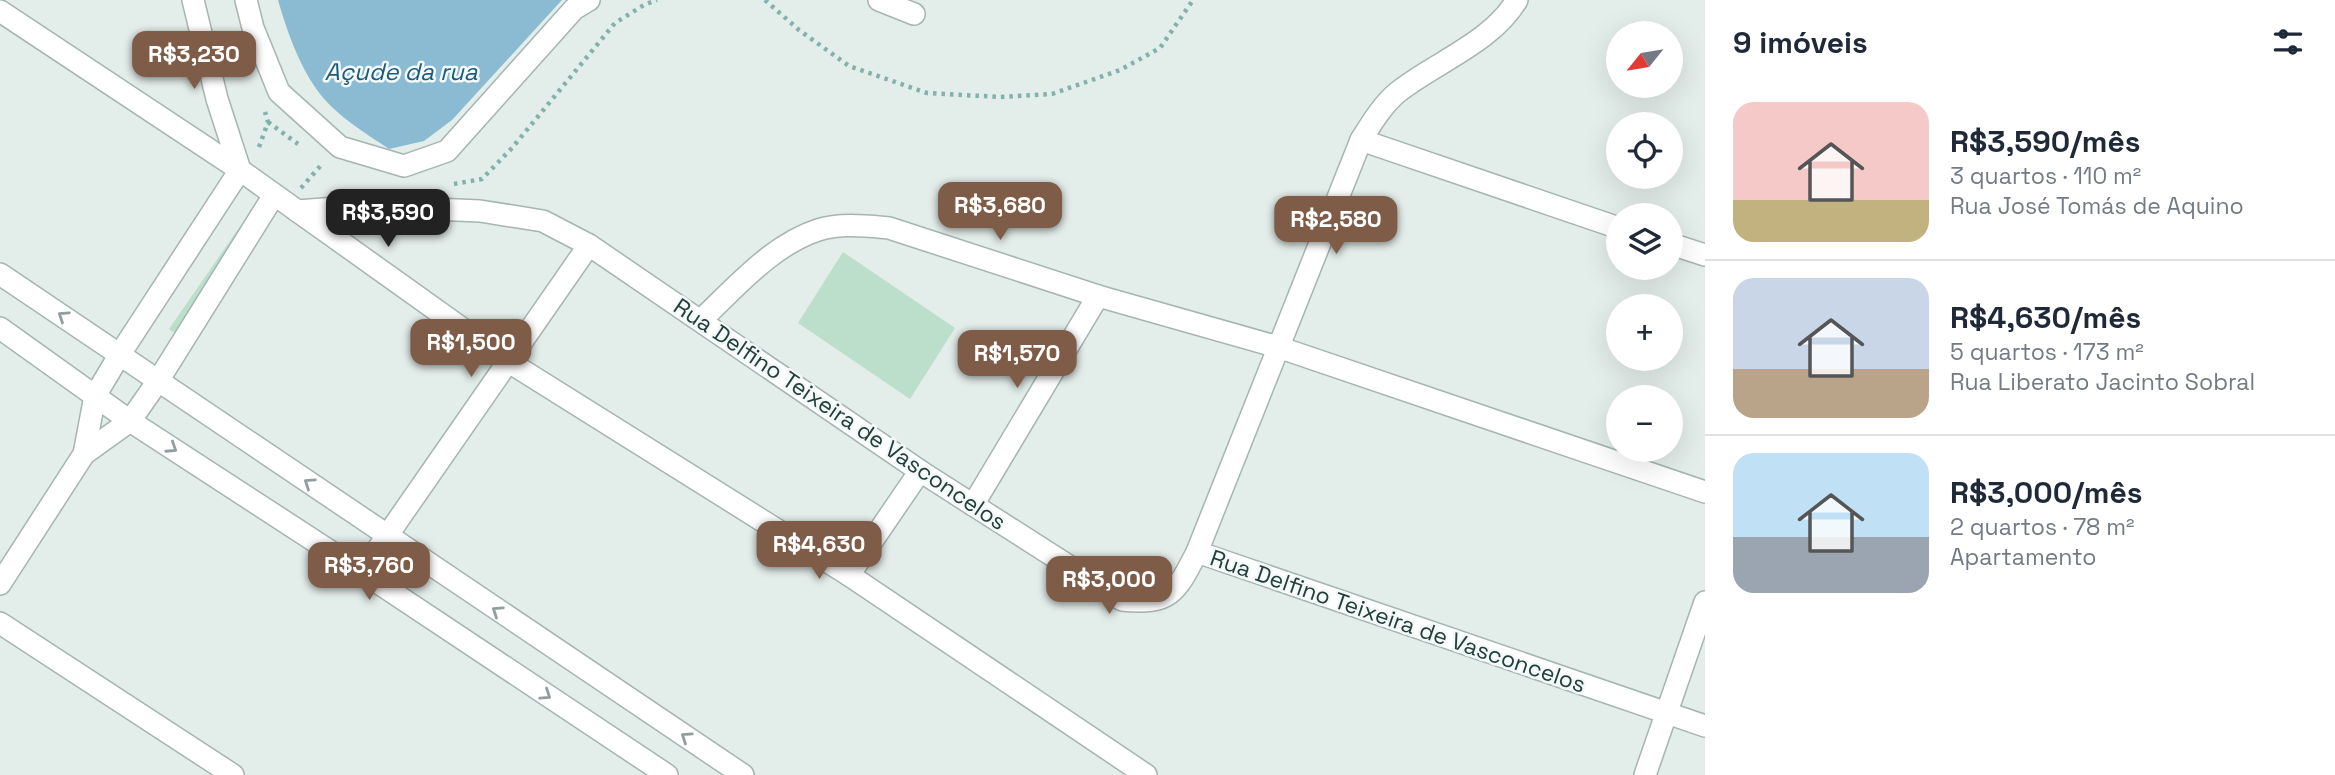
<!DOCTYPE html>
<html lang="pt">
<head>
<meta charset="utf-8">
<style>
  :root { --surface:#fff; --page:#f2f2f3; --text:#1f2937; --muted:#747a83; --line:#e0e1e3; --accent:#7f5c47 }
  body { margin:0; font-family:"Space Grotesk",sans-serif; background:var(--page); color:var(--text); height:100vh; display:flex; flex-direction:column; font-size:26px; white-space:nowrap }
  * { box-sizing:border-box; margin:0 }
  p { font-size:23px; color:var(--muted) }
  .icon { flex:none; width:38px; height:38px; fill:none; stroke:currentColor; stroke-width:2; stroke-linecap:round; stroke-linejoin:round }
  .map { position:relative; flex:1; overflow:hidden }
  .sheet { display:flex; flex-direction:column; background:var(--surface); width:630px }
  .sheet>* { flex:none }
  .needle { width:46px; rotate:240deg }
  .tools { position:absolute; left:1606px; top:21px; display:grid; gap:14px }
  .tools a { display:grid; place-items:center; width:77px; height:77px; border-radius:50%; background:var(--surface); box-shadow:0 7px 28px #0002; font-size:35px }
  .price { position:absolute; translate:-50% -60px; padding:0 16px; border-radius:14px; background:var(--accent); color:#fff; font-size:23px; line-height:46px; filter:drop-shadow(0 2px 4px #0008) }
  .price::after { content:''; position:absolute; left:50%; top:42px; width:21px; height:16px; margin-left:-10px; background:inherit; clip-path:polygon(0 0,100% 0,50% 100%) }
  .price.selected { background:#222; color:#fff }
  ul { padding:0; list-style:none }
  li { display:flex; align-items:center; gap:21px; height:175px; padding:0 28px }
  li+li { border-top:2px solid var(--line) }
  li span { display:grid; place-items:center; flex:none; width:196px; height:140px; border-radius:21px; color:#555 }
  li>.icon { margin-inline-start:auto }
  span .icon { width:84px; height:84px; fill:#fffc; stroke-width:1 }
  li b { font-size:30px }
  h2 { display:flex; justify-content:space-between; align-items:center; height:84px; padding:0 28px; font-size:30px }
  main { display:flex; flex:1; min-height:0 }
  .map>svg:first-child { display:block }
</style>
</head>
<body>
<main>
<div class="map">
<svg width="1705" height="775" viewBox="0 0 1705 775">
  <rect width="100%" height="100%" fill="#e3edea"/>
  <g fill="#bcdfcb">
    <polygon points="252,209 271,222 187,342 169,329"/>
    <polygon points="843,252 955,328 910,399 798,323"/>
  </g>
  <path fill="#8abbd3" d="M 278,0 L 562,0 L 452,120 L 424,141 L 389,149 C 364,132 335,115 317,90 C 298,63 287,31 278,0 Z"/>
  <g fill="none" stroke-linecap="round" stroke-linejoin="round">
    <defs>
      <g id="street">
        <polyline points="193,0 217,99 240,170"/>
        <polyline points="246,0 253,28 279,92 340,147 404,166 447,151 574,9 589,0"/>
        <polyline points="879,0 914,14"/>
        <polyline points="0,11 240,170 509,362 849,575 1146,775"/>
        <polyline points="1361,140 1619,228"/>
        <path d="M 297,211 L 363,206 L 480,211 L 543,221 L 589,245 L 920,471 L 1122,600 C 1170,605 1176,593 1197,552 L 1705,726"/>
        <polyline points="1671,244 1705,255"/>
        <polyline points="0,274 743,775"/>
        <path d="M 701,320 C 736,287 772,245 818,230 C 841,223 866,226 889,228 L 1098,296 L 1278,347 L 1705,492"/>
        <polyline points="0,328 130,421 362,572 667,775"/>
        <polyline points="84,454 95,396 120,354 240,170"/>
        <polyline points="973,505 1098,296"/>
        <path d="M 1197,552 L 1361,140 C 1371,124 1383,104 1398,92 C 1436,62 1491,43 1517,0"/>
        <polyline points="362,572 589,245"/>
        <polyline points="849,575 920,471"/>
        <polyline points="0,584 84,454 130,421 158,381 274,195"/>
        <polyline points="0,623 233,775"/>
        <polyline points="1645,775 1705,602"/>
      </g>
    </defs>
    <use href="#street" stroke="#a5b5b2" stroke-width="24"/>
    <g stroke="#83b1ab" stroke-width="4.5" stroke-dasharray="3.5 5" stroke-linecap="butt">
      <polyline points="765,0 799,30 849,66 927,93 1000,97 1052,94 1120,70 1160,48 1193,0"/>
      <polyline points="268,122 298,144"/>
      <polyline points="259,147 268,122 265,112"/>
      <polyline points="454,184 482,179 512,148 615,23 644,5 657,0"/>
      <polyline points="301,188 323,163"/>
    </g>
    <use href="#street" stroke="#fff" stroke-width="21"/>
  </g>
  <defs><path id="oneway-chevron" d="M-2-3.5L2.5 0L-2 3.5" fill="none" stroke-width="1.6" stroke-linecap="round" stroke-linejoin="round" transform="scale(1.75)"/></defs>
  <g stroke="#909f9e">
    <use href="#oneway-chevron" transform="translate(63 316) rotate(-146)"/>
    <use href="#oneway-chevron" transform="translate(172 448) rotate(33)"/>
    <use href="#oneway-chevron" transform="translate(309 483) rotate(-146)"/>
    <use href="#oneway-chevron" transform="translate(497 611) rotate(-146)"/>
    <use href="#oneway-chevron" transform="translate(546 695) rotate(34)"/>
    <use href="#oneway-chevron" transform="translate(686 737) rotate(-146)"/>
  </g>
  <g text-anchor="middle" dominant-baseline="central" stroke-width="5" stroke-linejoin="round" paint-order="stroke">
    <g font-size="23" fill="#223f3c" stroke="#f4f9f8">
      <text transform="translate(840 414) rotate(34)">Rua Delfino Teixeira de Vasconcelos</text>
      <text transform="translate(1398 621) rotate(19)">Rua Delfino Teixeira de Vasconcelos</text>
    </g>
    <g font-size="24" font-style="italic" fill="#1b5b7c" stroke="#f4f9f8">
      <text x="401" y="71">Açude da rua</text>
    </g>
  </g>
</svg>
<div class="tools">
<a><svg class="needle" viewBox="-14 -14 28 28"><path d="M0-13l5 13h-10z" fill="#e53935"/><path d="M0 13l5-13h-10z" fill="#747a83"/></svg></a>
<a><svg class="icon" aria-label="locate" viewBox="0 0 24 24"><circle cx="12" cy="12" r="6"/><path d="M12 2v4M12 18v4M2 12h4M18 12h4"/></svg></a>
<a><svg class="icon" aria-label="layers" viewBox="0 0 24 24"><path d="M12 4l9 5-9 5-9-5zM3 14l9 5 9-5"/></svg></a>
<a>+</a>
<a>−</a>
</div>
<b class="price" style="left:194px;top:91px">R$3,230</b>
<b class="price" style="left:1000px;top:242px">R$3,680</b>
<b class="price selected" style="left:388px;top:249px">R$3,590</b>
<b class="price" style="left:1336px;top:256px">R$2,580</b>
<b class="price" style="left:471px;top:379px">R$1,500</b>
<b class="price" style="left:1017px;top:390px">R$1,570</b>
<b class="price" style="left:819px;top:581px">R$4,630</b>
<b class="price" style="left:369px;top:602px">R$3,760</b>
<b class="price" style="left:1109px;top:616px">R$3,000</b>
</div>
<section class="sheet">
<h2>9 imóveis<svg class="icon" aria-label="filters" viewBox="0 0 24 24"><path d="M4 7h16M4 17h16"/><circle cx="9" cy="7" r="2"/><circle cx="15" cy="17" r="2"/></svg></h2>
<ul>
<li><span style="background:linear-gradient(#f6c9c9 70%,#c2b280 0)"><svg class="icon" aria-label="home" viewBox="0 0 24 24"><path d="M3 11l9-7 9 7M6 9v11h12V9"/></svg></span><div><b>R$3,590/mês</b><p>3 quartos · 110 m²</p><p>Rua José Tomás de Aquino</p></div></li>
<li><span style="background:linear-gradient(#c9d6e8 65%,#b9a48a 0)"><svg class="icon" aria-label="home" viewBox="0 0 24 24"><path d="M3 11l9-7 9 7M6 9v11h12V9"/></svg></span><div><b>R$4,630/mês</b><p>5 quartos · 173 m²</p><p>Rua Liberato Jacinto Sobral</p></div></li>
<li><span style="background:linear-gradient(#bfe0f5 60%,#9aa5b1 0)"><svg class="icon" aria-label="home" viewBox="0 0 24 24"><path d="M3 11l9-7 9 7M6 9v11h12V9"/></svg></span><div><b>R$3,000/mês</b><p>2 quartos · 78 m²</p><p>Apartamento</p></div></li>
</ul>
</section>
</main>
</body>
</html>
